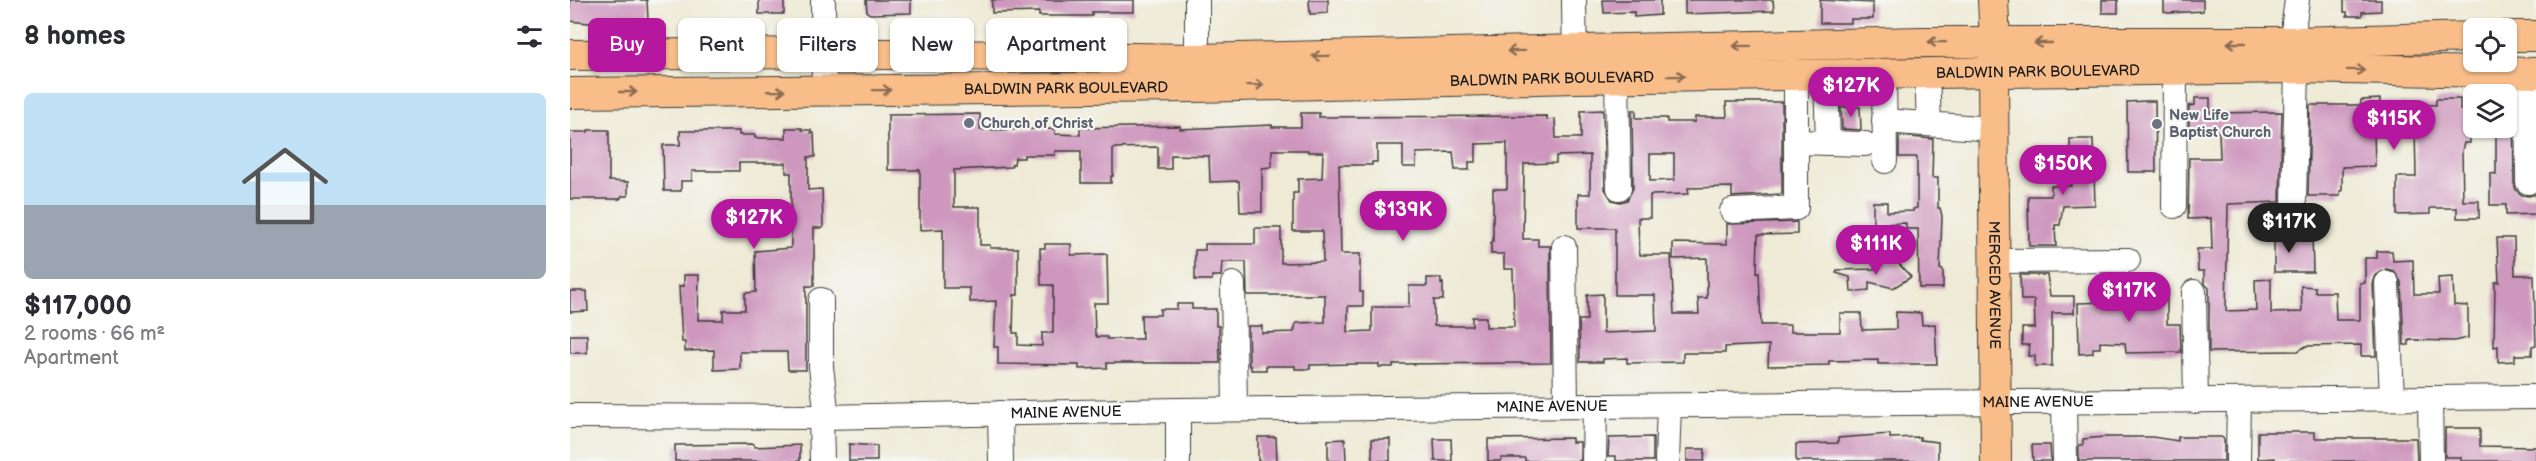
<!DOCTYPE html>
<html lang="en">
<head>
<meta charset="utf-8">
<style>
  :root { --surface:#fff; --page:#f2f2f3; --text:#2b2b33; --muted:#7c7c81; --line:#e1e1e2; --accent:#b5179e }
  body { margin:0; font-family:"Balsamiq Sans",sans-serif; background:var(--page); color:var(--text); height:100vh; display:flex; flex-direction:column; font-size:22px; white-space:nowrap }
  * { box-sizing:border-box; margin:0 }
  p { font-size:20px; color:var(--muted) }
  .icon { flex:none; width:33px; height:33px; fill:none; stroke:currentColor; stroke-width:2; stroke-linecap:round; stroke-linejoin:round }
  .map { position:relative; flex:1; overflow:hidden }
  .panel { display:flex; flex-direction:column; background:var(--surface); width:570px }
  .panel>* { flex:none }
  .banner { position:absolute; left:18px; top:18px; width:570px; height:54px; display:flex; gap:12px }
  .controls { position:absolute; left:1893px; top:18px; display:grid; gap:12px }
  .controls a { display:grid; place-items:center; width:54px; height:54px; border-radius:9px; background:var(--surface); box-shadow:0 2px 4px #0004; font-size:30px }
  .price { position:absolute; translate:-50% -51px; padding:0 14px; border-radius:21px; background:var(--accent); color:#fff; font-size:20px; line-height:39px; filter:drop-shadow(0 2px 3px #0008) }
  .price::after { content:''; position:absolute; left:50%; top:36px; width:18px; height:14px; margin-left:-9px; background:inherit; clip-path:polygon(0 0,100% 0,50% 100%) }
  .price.selected { background:#222; color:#fff }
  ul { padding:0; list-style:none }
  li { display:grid; align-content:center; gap:12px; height:318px; padding:0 24px }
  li+li { border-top:2px solid var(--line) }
  li span { display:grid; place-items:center; height:186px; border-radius:9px; color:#555 }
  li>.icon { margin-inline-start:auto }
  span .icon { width:108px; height:108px; fill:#fffc; stroke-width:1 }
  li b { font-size:26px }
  h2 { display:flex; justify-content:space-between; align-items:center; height:72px; padding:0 24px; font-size:26px }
  .pill { padding:0 21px; border-radius:9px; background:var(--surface); box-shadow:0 2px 4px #0004; font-size:21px; line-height:54px }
  .pill.selected { background:var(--accent); color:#fff }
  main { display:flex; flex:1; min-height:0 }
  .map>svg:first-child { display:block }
</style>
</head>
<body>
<main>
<section class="panel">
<h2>8 homes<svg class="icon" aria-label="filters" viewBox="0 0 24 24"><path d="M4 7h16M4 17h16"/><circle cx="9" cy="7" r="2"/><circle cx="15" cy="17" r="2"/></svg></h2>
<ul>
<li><span style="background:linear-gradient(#bfe0f5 60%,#9aa5b1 0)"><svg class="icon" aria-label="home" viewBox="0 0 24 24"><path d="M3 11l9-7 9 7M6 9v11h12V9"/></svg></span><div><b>$117,000</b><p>2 rooms · 66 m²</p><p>Apartment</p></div></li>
</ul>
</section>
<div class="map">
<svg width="1966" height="461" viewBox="0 0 1966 461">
  <rect width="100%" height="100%" fill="#f6f6f2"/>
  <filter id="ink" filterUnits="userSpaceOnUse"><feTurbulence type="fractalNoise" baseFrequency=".0167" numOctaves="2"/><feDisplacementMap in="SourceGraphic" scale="12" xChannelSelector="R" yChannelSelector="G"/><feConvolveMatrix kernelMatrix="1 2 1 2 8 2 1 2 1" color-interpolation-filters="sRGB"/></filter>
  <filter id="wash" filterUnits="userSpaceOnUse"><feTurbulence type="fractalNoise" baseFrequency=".008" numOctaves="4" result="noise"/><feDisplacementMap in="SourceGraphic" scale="24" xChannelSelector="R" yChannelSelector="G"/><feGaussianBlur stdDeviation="1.35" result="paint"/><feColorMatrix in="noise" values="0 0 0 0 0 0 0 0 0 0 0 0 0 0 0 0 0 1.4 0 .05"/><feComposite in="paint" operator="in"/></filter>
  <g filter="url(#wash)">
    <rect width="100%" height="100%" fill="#eeead5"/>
    <g id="blocks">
      <g fill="#ce97be" fill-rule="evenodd">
        <polygon points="0,0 77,0 78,20 78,23 19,23 0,21"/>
        <rect x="189" y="0" width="25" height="14"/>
        <polygon points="296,0 341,0 341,13 300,14 297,12"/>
        <polygon points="422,0 564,0 564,12 522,12 522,16 469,16 469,12 422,13"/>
        <polygon points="739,0 758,0 758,13 740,14"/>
        <polygon points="1033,0 1090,0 1090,15 1064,17 1064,12 1034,13"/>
        <polygon points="1115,0 1203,0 1204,11 1115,14"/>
        <polygon points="1250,0 1303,3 1303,19 1281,19 1281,23 1250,23"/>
        <rect x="1532" y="0" width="16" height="13"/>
        <polygon points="1594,0 1633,0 1633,11 1598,13 1594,12"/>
        <polygon points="1774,0 1811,0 1811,11 1792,12 1792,16 1777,16 1777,12 1774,12"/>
        <polygon points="1936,93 1943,93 1944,183 1946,190 1952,195 1959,196 1966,194 1966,214 1936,215 1936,205 1920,205 1920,173 1926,174 1926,135 1936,135"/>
        <polygon points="1625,98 1640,98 1640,113 1712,112 1710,202 1658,204 1656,311 1686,310 1685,280 1701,279 1701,313 1732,312 1731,286 1745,287 1745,292 1765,292 1766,320 1790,320 1790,283 1795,283 1795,258 1807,258 1807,251 1822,251 1823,261 1843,260 1844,294 1869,294 1868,278 1883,277 1884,305 1898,306 1898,338 1884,341 1839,340 1839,345 1834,345 1831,282 1824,271 1816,269 1805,276 1803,283 1806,356 1791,356 1791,345 1736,346 1728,351 1639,352 1639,288 1634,283 1634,271 1628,271 1627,249 1642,249 1641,218 1618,219 1619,158 1650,158 1649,132 1619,132 1619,106 1625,105"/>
        <polygon points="1810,99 1810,103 1866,105 1866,99 1890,99 1890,110 1899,110 1900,143 1894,143 1892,151 1893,201 1909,201 1909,218 1887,218 1887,208 1860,208 1860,214 1827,215 1827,177 1846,177 1845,127 1810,127 1810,132 1804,132 1805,166 1772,167 1772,191 1770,191 1770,196 1738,196 1740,105 1791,105 1791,100"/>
        <polygon points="1576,101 1585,101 1586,172 1558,172 1557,102"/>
        <path d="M 1156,102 L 1212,102 L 1212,194 L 1162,197 L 1162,187 L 1118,188 L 1119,194 L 1080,195 L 1080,218 L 1068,218 L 1069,250 L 1070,255 L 1101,255 L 1104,314 L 1129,314 L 1128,298 L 1137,298 L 1137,258 L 1103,259 L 1103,243 L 1157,244 L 1157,224 L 1227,222 L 1227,234 L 1188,235 L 1187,273 L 1189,272 L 1191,325 L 1220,325 L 1220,332 L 1270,332 L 1270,313 L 1291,313 L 1292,330 L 1326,329 L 1326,312 L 1351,313 L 1352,325 L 1365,324 L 1367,364 L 1308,364 L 1308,360 L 1259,361 L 1259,365 L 1198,366 L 1199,345 L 1155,347 L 1155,353 L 1113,353 L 1113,362 L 1057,363 L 1057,358 L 1033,359 L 1033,362 L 1010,362 L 1009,320 L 1017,320 L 1017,295 L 1033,294 L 1033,333 L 1086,331 L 1085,295 L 1045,295 L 1045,228 L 1008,228 L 1008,194 L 1020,194 L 1020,155 L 986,156 L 986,163 L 954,164 L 953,239 L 968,239 L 968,246 L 980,246 L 981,363 L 823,364 L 823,367 L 809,367 L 809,364 L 783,364 L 740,365 L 740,369 L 725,369 L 725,366 L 696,366 L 696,370 L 681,370 L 681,366 L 679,366 L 678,326 L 692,326 L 692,333 L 724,332 L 726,323 L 755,322 L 755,295 L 677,295 L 676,262 L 652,262 L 651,276 L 642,276 L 642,280 L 625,280 L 625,250 L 635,250 L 635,244 L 685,244 L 685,228 L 711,228 L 711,263 L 753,262 L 752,231 L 723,231 L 723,193 L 728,193 L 728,179 L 752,178 L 753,152 L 738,152 L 738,150 L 702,150 L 702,167 L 692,168 L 692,212 L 670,212 L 669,181 L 640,182 L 639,156 L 601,155 L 601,169 L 588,169 L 588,147 L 543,148 L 543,176 L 541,176 L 541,183 L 511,183 L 511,151 L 485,151 L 485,155 L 454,155 L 454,158 L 445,158 L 444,164 L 442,164 L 441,167 L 384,170 L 384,207 L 410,207 L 410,245 L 420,245 L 420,248 L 448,248 L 448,295 L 444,295 L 443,333 L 448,333 L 448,345 L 472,346 L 472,333 L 483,333 L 483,285 L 471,285 L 470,248 L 475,248 L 475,244 L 501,244 L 501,255 L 537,254 L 538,303 L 524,303 L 525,334 L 527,337 L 537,337 L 537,339 L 572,339 L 571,315 L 590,315 L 590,309 L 607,309 L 607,304 L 622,304 L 622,309 L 646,309 L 646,326 L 649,326 L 650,363 L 537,363 L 537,368 L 509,369 L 509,365 L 428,364 L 428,347 L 424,347 L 426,301 L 400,302 L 400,288 L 373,288 L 373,229 L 350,230 L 350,170 L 318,170 L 318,115 L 410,114 L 410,130 L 485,129 L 485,134 L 510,135 L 510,128 L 610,126 L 610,129 L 702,125 L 702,127 L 731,127 L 731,113 L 749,113 L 749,117 L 977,116 L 977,120 L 985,119 L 986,138 L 1011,138 L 1011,111 L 1033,110 L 1035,189 L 1042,200 L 1050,202 L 1057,200 L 1063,188 L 1062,110 L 1066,110 L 1066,118 L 1097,118 L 1097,122 L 1125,122 L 1125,117 L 1157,117 ZM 937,143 L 937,189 L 923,189 L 923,242 L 921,242 L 921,254 L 934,254 L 934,269 L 943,269 L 944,327 L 916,327 L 916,317 L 902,317 L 902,326 L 864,326 L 864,300 L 873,300 L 873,283 L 871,284 L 871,278 L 857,278 L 857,286 L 839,286 L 839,307 L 802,307 L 802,331 L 778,332 L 778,306 L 793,306 L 793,292 L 790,292 L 790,254 L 771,254 L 769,165 L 802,165 L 802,162 L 807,162 L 807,145 L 833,145 L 833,167 L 846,167 L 846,153 L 883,152 L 885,170 L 899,170 L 899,162 L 906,162 L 906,144 ZM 1080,154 L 1104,154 L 1104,180 L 1080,181 Z"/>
        <polygon points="1271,107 1290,107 1291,130 1272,129"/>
        <polygon points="216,128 232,128 232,130 241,130 241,133 244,133 245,157 238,157 238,190 252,189 253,228 244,228 244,286 236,286 236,370 218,370 217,352 170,352 170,369 144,370 144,350 115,351 115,342 112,342 109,286 114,286 114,275 129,275 128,320 153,320 153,310 175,310 175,293 186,292 185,251 221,248 221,173 216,173 216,163 169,163 169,171 122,171 122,181 111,181 111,191 94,191 93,145 110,145 110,131 169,131 169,135 185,135 185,138 216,138"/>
        <polygon points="18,130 39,130 39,181 58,182 58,196 52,196 50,199 0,199 0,132 18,132"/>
        <polygon points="1329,136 1363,139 1362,178 1368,178 1368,208 1370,208 1372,216 1370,269 1373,270 1373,288 1349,288 1348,229 1336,229 1336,223 1303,224 1303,202 1317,202 1317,212 1343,211 1343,209 1347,208 1347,157 1329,157"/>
        <polygon points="1500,139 1523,139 1525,205 1493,206 1490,225 1485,225 1486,246 1459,246 1458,196 1481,196 1481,186 1501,186"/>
        <polygon points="155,221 171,221 171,236 156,236"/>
        <polygon points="1704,235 1742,235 1743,272 1704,272"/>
        <polygon points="1927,238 1944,238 1945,275 1964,275 1966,345 1962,346 1962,355 1945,355 1945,361 1928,362 1928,346 1924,347 1925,282 1929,282"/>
        <polygon points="1318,260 1328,263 1341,277 1323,288 1299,282 1299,290 1281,292 1280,277 1266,273 1267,270 1305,269 1312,262"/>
        <polygon points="1450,275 1477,275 1480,296 1504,296 1504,313 1482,313 1482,366 1465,366 1465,356 1458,356 1459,345 1452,345 1452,328 1465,328 1464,300 1451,300"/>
        <polygon points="1583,287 1597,287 1597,324 1610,324 1611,352 1556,353 1555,343 1530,342 1530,348 1523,348 1523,353 1509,354 1508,303 1538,302 1539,288 1552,288 1552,295 1583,295"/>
        <polygon points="0,291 17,291 18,311 0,312"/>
        <rect x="0" y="335" width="17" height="18"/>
        <polygon points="1875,428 1910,428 1910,446 1966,447 1966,461 1891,461 1891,457 1875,457"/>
        <polygon points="1688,432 1745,432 1745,438 1846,438 1847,461 1705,461 1705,458 1688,459"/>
        <polygon points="1320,434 1320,438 1350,437 1350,440 1368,442 1368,461 1226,461 1226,444 1268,443 1268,438"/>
        <polygon points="688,437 706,437 707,461 688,461"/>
        <polygon points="1083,437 1083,461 1046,461 1046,456 1038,456 1039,438"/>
        <polygon points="1534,437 1582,437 1608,441 1608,437 1651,437 1654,439 1654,461 1509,461 1509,445 1513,445 1513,439"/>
        <polygon points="1002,438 1002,442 1010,442 1010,461 955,461 955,458 931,458 931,461 918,461 918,439"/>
        <polygon points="775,439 776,461 758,461 758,440"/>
        <rect x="802" y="439" width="18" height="22"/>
        <polygon points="864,439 881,439 882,461 865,461"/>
        <polygon points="184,444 184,447 230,445 230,461 105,461 105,445"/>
        <polygon points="279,444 307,446 307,461 279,461"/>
        <polygon points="1462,445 1480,445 1481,461 1463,461"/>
        <polygon points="1117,449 1135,449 1134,461 1117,461"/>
      </g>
    </g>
  </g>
  <g filter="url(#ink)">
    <use href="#blocks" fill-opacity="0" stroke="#3c3b38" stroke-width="1.5"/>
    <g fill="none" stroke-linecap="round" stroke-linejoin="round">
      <defs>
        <g id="minor">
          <polyline points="253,0 254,90"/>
          <polyline points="1004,0 1005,66"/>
          <polyline points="1357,72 1359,124"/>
          <polyline points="1314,73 1315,161"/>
          <polyline points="1957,73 1958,182"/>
          <polyline points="1256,74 1258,143"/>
          <polyline points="627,76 627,0"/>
          <polyline points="1047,77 1049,188"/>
          <polyline points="1314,121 1423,129"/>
          <polyline points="1226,142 1295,144"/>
          <polyline points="1724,203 1727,68 1724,22 1727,0"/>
          <polyline points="1604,206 1605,70"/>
          <polyline points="1162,211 1226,208 1226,74"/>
          <polyline points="994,247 996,406"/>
          <polyline points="1425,261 1558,260"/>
          <polyline points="1817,283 1822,398"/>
          <polyline points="663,284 665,409"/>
          <polyline points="1624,292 1626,401"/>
          <polyline points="251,300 251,367 257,417"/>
          <polyline points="1860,398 1861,461"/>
          <polyline points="1494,402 1495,461"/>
          <polyline points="430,413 431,461"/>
          <path id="s1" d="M 0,416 L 251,417 L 608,410 L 1966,397"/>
          <polyline points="251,417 252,461"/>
          <polyline points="608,461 608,410"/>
          <polyline points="1024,461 1025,406"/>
          <polyline points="1097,461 1099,406"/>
          <polyline points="1668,461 1669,400"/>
        </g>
        <g id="major">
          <path id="s2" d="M 1423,0 L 1425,43 L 1423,72 L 1426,461"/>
          <polyline points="1936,36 1966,36"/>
          <polyline points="0,55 254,53 627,59 1352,42 1725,42 1904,37"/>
          <path id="s3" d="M 0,93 L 626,87 L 1006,78 L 1727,68 L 1966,73"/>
        </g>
      </defs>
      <use href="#minor" stroke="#3c3b38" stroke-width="26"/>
      <use href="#major" stroke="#3c3b38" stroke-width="32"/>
      <use href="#minor" stroke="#fff" stroke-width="24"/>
      <use href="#major" stroke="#f8bd89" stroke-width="30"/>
    </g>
    <defs><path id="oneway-shaft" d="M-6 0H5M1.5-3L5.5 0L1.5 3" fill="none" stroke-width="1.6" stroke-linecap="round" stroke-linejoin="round" transform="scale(1.5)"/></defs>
    <g stroke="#8a6c52">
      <use href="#oneway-shaft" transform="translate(1367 42) rotate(-179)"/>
      <use href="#oneway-shaft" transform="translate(1473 43) rotate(180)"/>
      <use href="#oneway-shaft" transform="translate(1666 43) rotate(180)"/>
      <use href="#oneway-shaft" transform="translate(1172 46) rotate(179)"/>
      <use href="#oneway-shaft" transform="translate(946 51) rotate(179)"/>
      <use href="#oneway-shaft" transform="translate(751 56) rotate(179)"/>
      <use href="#oneway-shaft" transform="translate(1786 70) rotate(1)"/>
      <use href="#oneway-shaft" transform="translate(1106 76) rotate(-1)"/>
      <use href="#oneway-shaft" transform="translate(685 85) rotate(-1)"/>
      <use href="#oneway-shaft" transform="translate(312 90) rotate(-1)"/>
      <use href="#oneway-shaft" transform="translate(206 91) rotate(-1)"/>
      <use href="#oneway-shaft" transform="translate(58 92)"/>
    </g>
  </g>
  <g fill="#6b7280" stroke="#f6f6f2" stroke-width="2">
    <circle cx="399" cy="123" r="6"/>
    <circle cx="1587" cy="124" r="6"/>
  </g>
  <g text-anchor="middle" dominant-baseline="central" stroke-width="4.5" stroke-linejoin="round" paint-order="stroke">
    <g font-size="15" fill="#1c1c1c" stroke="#f6f6f2">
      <text stroke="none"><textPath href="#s3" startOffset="1468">BALDWIN PARK BOULEVARD</textPath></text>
      <text stroke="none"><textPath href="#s3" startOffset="982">BALDWIN PARK BOULEVARD</textPath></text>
      <text stroke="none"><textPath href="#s3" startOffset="496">BALDWIN PARK BOULEVARD</textPath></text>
      <text stroke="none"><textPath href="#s2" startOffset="285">MERCED AVENUE</textPath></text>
      <text stroke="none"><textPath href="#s1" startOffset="1468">MAINE AVENUE</textPath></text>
      <text stroke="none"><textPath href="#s1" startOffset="982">MAINE AVENUE</textPath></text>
      <text stroke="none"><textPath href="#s1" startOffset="496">MAINE AVENUE</textPath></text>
    </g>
    <g font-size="15" font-weight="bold" fill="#5b616d" stroke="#f6f6f2" text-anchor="start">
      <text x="1599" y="115">New Life<tspan x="1599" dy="17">Baptist Church</tspan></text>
      <text x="411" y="123">Church of Christ</text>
    </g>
  </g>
</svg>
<div class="controls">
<a><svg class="icon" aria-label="locate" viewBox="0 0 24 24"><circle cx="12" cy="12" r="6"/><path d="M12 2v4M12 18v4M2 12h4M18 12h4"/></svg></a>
<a><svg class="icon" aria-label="layers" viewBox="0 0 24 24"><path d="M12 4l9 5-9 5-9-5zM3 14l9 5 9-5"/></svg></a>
</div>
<b class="price" style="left:1281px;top:118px">$127K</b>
<b class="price" style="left:1824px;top:151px">$115K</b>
<b class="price" style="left:1493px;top:196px">$150K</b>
<b class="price" style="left:833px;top:242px">$139K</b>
<b class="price" style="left:184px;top:250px">$127K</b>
<b class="price selected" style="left:1719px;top:254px">$117K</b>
<b class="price" style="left:1306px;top:276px">$111K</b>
<b class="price" style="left:1559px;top:323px">$117K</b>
<div class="banner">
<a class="pill selected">Buy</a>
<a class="pill">Rent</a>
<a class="pill">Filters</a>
<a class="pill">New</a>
<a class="pill">Apartment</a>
</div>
</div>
</main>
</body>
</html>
